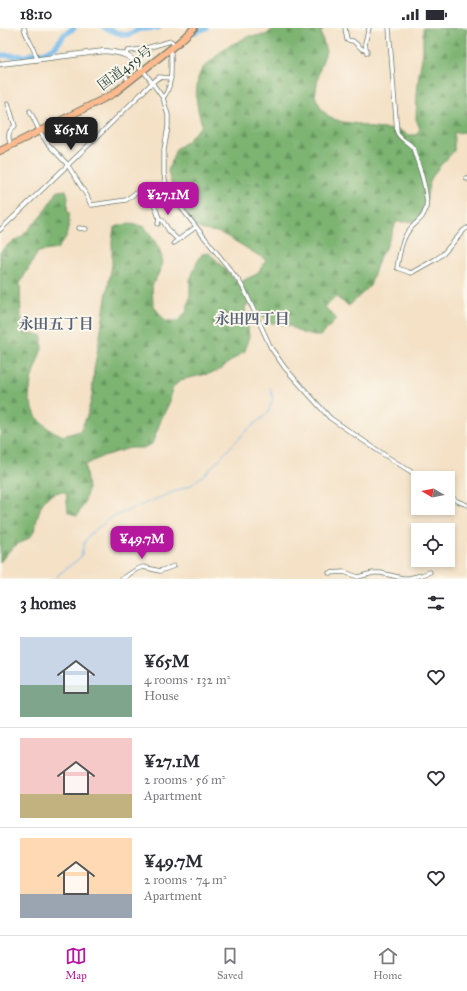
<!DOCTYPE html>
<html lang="en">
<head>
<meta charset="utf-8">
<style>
  :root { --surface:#fff; --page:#f7f7f7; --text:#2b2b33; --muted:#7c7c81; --line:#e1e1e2; --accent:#b5179e }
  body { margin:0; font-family:"IM FELL Great Primer","Noto Serif JP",serif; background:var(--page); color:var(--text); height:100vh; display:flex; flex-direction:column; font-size:15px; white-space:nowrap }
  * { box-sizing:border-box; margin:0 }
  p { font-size:13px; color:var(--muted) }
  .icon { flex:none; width:22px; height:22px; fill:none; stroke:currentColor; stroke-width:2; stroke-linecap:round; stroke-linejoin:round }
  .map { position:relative; height:551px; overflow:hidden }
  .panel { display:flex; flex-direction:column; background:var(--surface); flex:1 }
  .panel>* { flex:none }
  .needle { width:26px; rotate:279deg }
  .controls { position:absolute; left:411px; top:443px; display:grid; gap:8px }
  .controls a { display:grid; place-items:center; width:44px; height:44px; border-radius:0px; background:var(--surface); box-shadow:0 2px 6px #0003; font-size:20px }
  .price { position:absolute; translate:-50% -34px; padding:0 9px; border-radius:8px; background:var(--accent); color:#fff; font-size:13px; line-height:26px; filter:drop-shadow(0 1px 2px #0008) }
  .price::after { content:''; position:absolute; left:50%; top:24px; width:12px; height:9px; margin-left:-6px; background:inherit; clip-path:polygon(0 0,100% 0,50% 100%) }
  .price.active { background:#222; color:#fff }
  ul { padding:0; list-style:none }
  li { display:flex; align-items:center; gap:12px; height:100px; padding:0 20px }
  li+li { border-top:1px solid var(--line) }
  li span { display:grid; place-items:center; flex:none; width:112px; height:80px; border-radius:0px; color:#555 }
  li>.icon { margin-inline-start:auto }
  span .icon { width:48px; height:48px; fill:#fffc; stroke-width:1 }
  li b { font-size:17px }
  h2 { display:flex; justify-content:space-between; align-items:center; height:48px; padding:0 20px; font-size:17px }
  .status { display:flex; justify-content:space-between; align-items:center; height:28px; padding:0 20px; background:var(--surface); direction:ltr }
  .status svg { height:11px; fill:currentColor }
  .dock { display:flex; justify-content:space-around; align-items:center; height:56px; border-top:1px solid var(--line); background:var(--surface); font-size:11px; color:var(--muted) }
  .dock a { display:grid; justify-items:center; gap:2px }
  .dock .active { color:var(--accent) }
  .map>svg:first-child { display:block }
</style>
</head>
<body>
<div class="status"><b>18:10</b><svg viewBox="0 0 49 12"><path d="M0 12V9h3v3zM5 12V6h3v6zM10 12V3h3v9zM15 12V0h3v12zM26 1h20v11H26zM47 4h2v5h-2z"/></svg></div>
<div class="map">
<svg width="467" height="551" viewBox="0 0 467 551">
  <defs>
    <pattern id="forest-firs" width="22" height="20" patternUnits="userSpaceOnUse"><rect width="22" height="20" fill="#7db472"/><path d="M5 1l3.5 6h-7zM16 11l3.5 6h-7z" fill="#66945e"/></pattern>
  </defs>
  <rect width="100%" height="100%" fill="#fbf7ec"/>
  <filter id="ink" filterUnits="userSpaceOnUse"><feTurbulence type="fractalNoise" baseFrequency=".025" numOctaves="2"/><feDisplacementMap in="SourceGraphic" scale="8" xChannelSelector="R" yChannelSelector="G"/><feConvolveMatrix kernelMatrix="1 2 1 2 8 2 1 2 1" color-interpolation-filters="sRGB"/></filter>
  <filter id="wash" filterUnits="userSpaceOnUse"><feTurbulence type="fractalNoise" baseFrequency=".012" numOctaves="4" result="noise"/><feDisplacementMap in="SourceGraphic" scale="16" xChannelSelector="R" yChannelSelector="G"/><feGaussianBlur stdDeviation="0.9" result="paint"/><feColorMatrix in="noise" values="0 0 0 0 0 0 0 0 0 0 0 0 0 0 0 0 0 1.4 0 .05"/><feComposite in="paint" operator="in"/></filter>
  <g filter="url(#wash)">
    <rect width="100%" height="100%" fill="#f4e1c6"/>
    <path fill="url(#forest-firs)" stroke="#4e7853" d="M 274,0 L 323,0 L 321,6 L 326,23 L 319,44 L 315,68 L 322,82 L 331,90 L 343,94 L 359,96 L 372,100 L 399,102 L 408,107 L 416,107 L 420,101 L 416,91 L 417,67 L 419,46 L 423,25 L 423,0 L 467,0 L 467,102 L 465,104 L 454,105 L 454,123 C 445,133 433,143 429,157 C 427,167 425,186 417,192 C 413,194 401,194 396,194 L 392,205 L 387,217 L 380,228 L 370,258 L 349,278 L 336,269 L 325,279 L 337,291 L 320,308 L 314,308 L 302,305 L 290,298 L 278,295 L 272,295 L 261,289 L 250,276 L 245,278 L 249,308 L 245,323 L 216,344 L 180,352 L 172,361 L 170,373 L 161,392 L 152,416 L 143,420 L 130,420 L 103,428 L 85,437 L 88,461 L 84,476 L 77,488 L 68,484 L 66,464 C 51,463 43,470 39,484 C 36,492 36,502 31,508 C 26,513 20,514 15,518 C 9,522 5,528 0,534 L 0,224 L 9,216 L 22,208 L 42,187 L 58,163 L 66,162 L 68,168 L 67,182 L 69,185 L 69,195 L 66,209 L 57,221 L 38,224 L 20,255 L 21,289 L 29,304 L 42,308 L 42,320 L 31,352 L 29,370 L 36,388 L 49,401 L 63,408 L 80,403 L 87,388 L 92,368 L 94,342 L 99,314 L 107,264 L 112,237 L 112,213 L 114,200 C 125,194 133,196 145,199 L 159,220 L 162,230 L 161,241 L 152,258 L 153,277 L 165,293 L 178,293 L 187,283 L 190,267 L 190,252 L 197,234 L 202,226 L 209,225 C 220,235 229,246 240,256 L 244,252 L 257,246 L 266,232 L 230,210 L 218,204 L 204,202 L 196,199 L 185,183 L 172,157 L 168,143 L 176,121 L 187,113 L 202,97 L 198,82 L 196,69 L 198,50 L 202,41 L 225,20 L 249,8 L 266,7 Z"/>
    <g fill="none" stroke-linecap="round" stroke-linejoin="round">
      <polyline stroke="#77bced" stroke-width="1" points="56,551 58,547 81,529 84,515 90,506 112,489 191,457 208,443 245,404 268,385 273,370 270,360"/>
      <g stroke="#77bced" stroke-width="5.5">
        <polyline points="105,0 121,6 128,7 139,1 158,0"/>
        <polyline points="195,4 206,0"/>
        <polyline points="0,27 26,28 35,25 44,25 48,23 55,19 64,7 74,0"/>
      </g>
    </g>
  </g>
  <g filter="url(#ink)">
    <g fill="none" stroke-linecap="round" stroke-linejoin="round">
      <defs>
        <g id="minor">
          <path d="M 24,0 C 27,11 35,20 37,32"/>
          <polyline points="345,0 347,12 353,13 362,21 367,22"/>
          <path d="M 389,0 L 397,104 C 400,112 409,114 413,120 C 418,135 431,170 425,183 C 423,191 416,194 411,200 C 402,208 399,228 397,240 L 411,245 L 436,231 L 443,226 L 464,202 L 467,200"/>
          <polyline points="367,25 365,15 369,0"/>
          <polyline points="125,27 128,23 143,21 171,13 175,17"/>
          <polyline points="143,42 163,70 168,87 168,99 164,122 164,146 166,158 178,176 239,253 245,263 271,320 285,340 330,390 386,428 421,450"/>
          <polyline points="129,54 125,47 131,37"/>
          <path d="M 163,70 C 173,58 171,40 171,25 L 169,22"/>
          <path d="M 8,75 L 15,98 C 7,103 8,110 11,118"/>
          <polyline points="30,83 40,104 48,116 67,136 87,168 91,177 92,177 126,172 134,166 141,164 145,164 151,167 166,158"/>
          <polyline points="466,150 467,151"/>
          <polyline points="151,167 159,190 163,193 169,203 178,212"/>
          <polyline points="158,196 159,190"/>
          <polyline points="79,200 86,201"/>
          <polyline points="0,202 97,109 153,54 159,49 171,50"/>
          <polyline points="174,215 196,199"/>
          <polyline points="448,467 457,473 467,477"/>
          <polyline points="329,545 344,544 358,549 373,545 381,545 402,550 409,550 422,547 430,544"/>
          <polyline points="122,551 137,541 143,539 160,543 174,538"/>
        </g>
        <path id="tertiary" d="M 0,36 L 105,23 C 124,25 130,27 143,42"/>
        <polyline id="trunk" points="0,123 113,66 179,14 194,0"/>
      </defs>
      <use href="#minor" stroke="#6a7667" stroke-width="5"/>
      <use href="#tertiary" stroke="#6a7667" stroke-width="6"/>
      <use href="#trunk" stroke="#6a7667" stroke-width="8"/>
      <use href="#minor" stroke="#fff" stroke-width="3.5"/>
      <use href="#tertiary" stroke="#fff" stroke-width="4.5"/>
      <use href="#trunk" stroke="#fcba8e" stroke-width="6"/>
    </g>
  </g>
  <g text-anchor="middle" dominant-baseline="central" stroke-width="4" stroke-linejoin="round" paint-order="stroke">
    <g font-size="14" fill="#1f3d34" stroke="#fbf7ec">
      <text transform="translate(125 40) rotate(-37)">国道459号</text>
    </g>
    <g font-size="15" font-weight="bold" fill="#576479" stroke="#fbf7ec">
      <text x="252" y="291">永田四丁目</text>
      <text x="56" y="296">永田五丁目</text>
    </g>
  </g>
</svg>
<div class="controls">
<a><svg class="needle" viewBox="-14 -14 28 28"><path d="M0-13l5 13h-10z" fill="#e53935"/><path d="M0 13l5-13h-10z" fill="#7c7c81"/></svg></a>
<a><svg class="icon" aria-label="locate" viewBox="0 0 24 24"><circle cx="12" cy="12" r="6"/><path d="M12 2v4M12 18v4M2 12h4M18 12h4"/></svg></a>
</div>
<b class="price active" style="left:71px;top:123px">¥65M</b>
<b class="price" style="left:168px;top:188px">¥27.1M</b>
<b class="price" style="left:142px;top:532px">¥49.7M</b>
</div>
<section class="panel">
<h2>3 homes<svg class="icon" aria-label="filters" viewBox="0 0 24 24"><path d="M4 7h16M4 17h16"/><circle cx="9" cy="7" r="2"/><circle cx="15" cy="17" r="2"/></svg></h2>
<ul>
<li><span style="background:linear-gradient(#c9d6e8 60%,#7fa58c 0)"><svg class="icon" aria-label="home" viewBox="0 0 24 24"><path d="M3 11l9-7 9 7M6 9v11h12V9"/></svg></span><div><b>¥65M</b><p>4 rooms · 132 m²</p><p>House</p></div><svg class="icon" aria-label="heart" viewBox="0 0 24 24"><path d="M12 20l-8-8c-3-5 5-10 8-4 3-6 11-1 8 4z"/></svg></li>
<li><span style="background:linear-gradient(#f6c9c9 70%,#c2b280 0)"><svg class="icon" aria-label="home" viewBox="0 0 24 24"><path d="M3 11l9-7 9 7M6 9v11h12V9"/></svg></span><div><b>¥27.1M</b><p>2 rooms · 56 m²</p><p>Apartment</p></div><svg class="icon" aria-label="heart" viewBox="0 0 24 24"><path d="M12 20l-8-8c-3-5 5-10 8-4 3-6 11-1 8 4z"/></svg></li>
<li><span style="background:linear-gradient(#ffd9b3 70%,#9aa5b1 0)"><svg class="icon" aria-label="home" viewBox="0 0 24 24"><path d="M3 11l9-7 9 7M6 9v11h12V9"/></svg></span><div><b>¥49.7M</b><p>2 rooms · 74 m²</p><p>Apartment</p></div><svg class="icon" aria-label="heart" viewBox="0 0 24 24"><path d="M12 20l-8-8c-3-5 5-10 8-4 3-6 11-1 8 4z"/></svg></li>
</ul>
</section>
<nav class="dock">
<a class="active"><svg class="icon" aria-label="map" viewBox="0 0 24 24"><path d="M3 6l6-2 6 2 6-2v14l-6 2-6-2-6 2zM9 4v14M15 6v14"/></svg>Map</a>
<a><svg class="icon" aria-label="saved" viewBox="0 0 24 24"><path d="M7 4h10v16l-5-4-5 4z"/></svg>Saved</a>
<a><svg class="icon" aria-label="home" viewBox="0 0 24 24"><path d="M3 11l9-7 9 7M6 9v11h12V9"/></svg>Home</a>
</nav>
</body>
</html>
